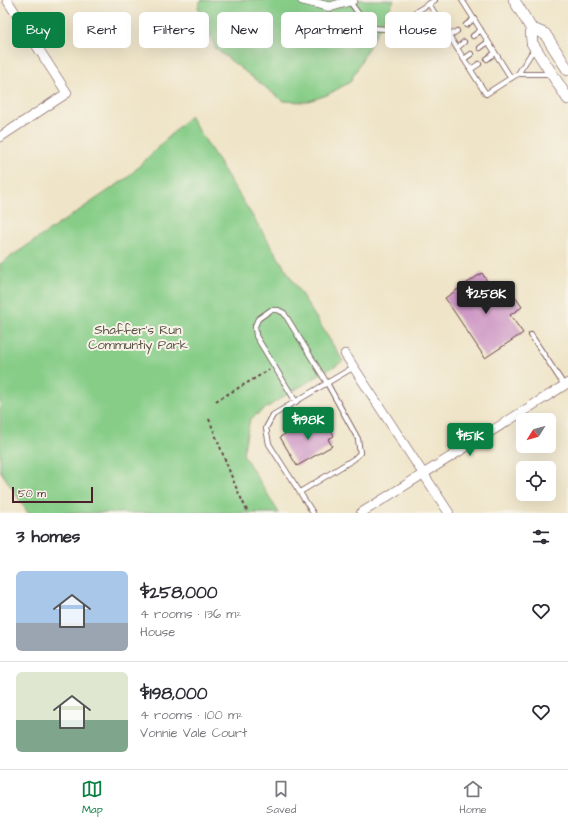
<!DOCTYPE html>
<html lang="en">
<head>
<meta charset="utf-8">
<style>
  :root { --surface:#fff; --page:#f7f7f7; --text:#2b2b33; --muted:#7c7c81; --line:#e1e1e2; --accent:#0b8043 }
  body { margin:0; font-family:"Architects Daughter",sans-serif; background:var(--page); color:var(--text); height:100vh; display:flex; flex-direction:column; font-size:15px; white-space:nowrap }
  * { box-sizing:border-box; margin:0 }
  p { font-size:13px; color:var(--muted) }
  .icon { flex:none; width:22px; height:22px; fill:none; stroke:currentColor; stroke-width:2; stroke-linecap:round; stroke-linejoin:round }
  .map { position:relative; height:513px; overflow:hidden }
  .sheet { display:flex; flex-direction:column; background:var(--surface); flex:1 }
  .sheet>* { flex:none }
  .top-card { position:absolute; left:12px; top:12px; width:544px; height:36px; display:flex; gap:8px }
  .needle { width:26px; rotate:233deg }
  .buttons { position:absolute; left:516px; top:413px; display:grid; gap:8px }
  .buttons a { display:grid; place-items:center; width:40px; height:40px; border-radius:6px; background:var(--surface); box-shadow:0 4px 16px #0002; font-size:20px }
  .scale { position:absolute; left:12px; bottom:10px; width:81px; box-sizing:border-box; padding-left:4px; border:2px solid #4a1f2b; border-top:0; font-size:11px; line-height:14px; white-space:nowrap; color:#4a1f2b; -webkit-text-stroke:3px #f7f3e8; paint-order:stroke }
  .price { position:absolute; translate:-50% -34px; padding:0 9px; border-radius:4px; background:var(--accent); color:#fff; font-size:13px; line-height:26px; filter:drop-shadow(0 1px 2px #0008) }
  .price::after { content:''; position:absolute; left:50%; top:24px; width:12px; height:9px; margin-left:-6px; background:inherit; clip-path:polygon(0 0,100% 0,50% 100%) }
  .price.active { background:#222; color:#fff }
  ul { padding:0; list-style:none }
  li { display:flex; align-items:center; gap:12px; height:100px; padding:0 16px }
  li+li { border-top:1px solid var(--line) }
  li span { display:grid; place-items:center; flex:none; width:112px; height:80px; border-radius:6px; color:#555 }
  li>.icon { margin-inline-start:auto }
  span .icon { width:48px; height:48px; fill:#fffc; stroke-width:1 }
  li b { font-size:17px }
  h2 { display:flex; justify-content:space-between; align-items:center; height:48px; padding:0 16px; font-size:17px }
  .pill { padding:0 14px; border-radius:6px; background:var(--surface); box-shadow:0 4px 16px #0002; font-size:14px; line-height:36px }
  .pill.active { background:var(--accent); color:#fff }
  .tab-bar { display:flex; justify-content:space-around; align-items:center; height:56px; border-top:1px solid var(--line); background:var(--surface); font-size:11px; color:var(--muted) }
  .tab-bar a { display:grid; justify-items:center; gap:2px }
  .tab-bar .active { color:var(--accent) }
  .map>svg:first-child { display:block }
</style>
</head>
<body>
<div class="map">
<svg width="568" height="513" viewBox="0 0 568 513">
  <rect width="100%" height="100%" fill="#f7f3e8"/>
  <filter id="ink" filterUnits="userSpaceOnUse"><feTurbulence type="fractalNoise" baseFrequency=".025" numOctaves="2"/><feDisplacementMap in="SourceGraphic" scale="8" xChannelSelector="R" yChannelSelector="G"/><feConvolveMatrix kernelMatrix="1 2 1 2 8 2 1 2 1" color-interpolation-filters="sRGB"/></filter>
  <filter id="wash" filterUnits="userSpaceOnUse"><feTurbulence type="fractalNoise" baseFrequency=".012" numOctaves="4" result="noise"/><feDisplacementMap in="SourceGraphic" scale="16" xChannelSelector="R" yChannelSelector="G"/><feGaussianBlur stdDeviation="0.9" result="paint"/><feColorMatrix in="noise" values="0 0 0 0 0 0 0 0 0 0 0 0 0 0 0 0 0 1.4 0 .05"/><feComposite in="paint" operator="in"/></filter>
  <g filter="url(#wash)">
    <rect width="100%" height="100%" fill="#efe4c7"/>
    <g fill="#87cd88" stroke="#68765a">
      <polygon points="201,0 394,0 350,82 327,95 306,102 283,101 216,49 198,7"/>
      <polygon points="190,116 343,361 281,398 250,419 243,454 279,513 28,513 0,470 0,264 127,178"/>
    </g>
    <g id="blocks">
      <g fill="#cd96c5">
        <polygon points="482,273 499,300 511,291 522,307 510,315 523,333 485,358 445,298"/>
        <polygon points="314,418 318,425 326,420 334,436 328,439 332,446 297,466 280,437"/>
      </g>
    </g>
  </g>
  <g filter="url(#ink)">
    <use href="#blocks" fill-opacity="0" stroke="#633d42" stroke-width="1"/>
    <g fill="none" stroke-linecap="round" stroke-linejoin="round">
      <defs>
        <g id="service">
          <polyline points="462,0 511,78 518,74 534,49"/>
          <polyline points="350,2 369,28 388,29 435,0"/>
          <polyline points="429,4 486,94 511,78"/>
          <polyline points="466,25 474,19"/>
          <polyline points="449,36 457,31"/>
          <polyline points="473,36 481,30"/>
          <polyline points="457,48 464,42"/>
          <polyline points="480,48 488,42"/>
          <polyline points="464,59 471,54"/>
          <polyline points="487,59 495,53"/>
          <polyline points="471,69 479,64"/>
          <polyline points="518,74 551,74"/>
          <polyline points="531,335 564,385"/>
          <polyline points="296,402 256,336 255,326 258,319 271,310 278,310 284,313 327,383 358,439 360,453 354,459 300,492"/>
          <polyline points="313,513 269,444 266,428 273,415 354,367"/>
        </g>
        <g id="minor">
          <polyline points="302,0 330,7 353,0"/>
          <polyline points="0,137 67,93 7,0"/>
          <polyline points="345,354 449,513"/>
          <polyline points="361,513 568,383"/>
        </g>
        <g id="tertiary">
          <polyline points="514,0 531,28 532,43 568,99"/>
          <polyline points="531,28 545,34 568,70"/>
        </g>
      </defs>
      <use href="#service" stroke="#633d42" stroke-width="6"/>
      <use href="#minor" stroke="#633d42" stroke-width="10"/>
      <use href="#tertiary" stroke="#633d42" stroke-width="12"/>
      <g stroke="#633d42" stroke-width="2" stroke-dasharray="3 3" stroke-linecap="butt">
        <polyline points="216,401 269,370"/>
        <polyline points="209,419 235,485 248,513"/>
      </g>
      <use href="#service" stroke="#fff" stroke-width="4.5"/>
      <use href="#minor" stroke="#fff" stroke-width="9"/>
      <use href="#tertiary" stroke="#fff" stroke-width="11"/>
    </g>
  </g>
  <g text-anchor="middle" dominant-baseline="central" stroke-width="4" stroke-linejoin="round" paint-order="stroke">
    <g font-size="13" fill="#5c5347" stroke="#f7f3e8">
      <text x="138" y="330">Shaffer’s Run<tspan x="138" dy="15">Communtiy Park</tspan></text>
    </g>
  </g>
</svg>
<div class="buttons">
<a><svg class="needle" viewBox="-14 -14 28 28"><path d="M0-13l5 13h-10z" fill="#e53935"/><path d="M0 13l5-13h-10z" fill="#7c7c81"/></svg></a>
<a><svg class="icon" aria-label="locate" viewBox="0 0 24 24"><circle cx="12" cy="12" r="6"/><path d="M12 2v4M12 18v4M2 12h4M18 12h4"/></svg></a>
</div>
<div class="scale">50 m</div>
<b class="price active" style="left:486px;top:315px">$258K</b>
<b class="price" style="left:308px;top:441px">$198K</b>
<b class="price" style="left:470px;top:457px">$151K</b>
<div class="top-card">
<a class="pill active">Buy</a>
<a class="pill">Rent</a>
<a class="pill">Filters</a>
<a class="pill">New</a>
<a class="pill">Apartment</a>
<a class="pill">House</a>
</div>
</div>
<section class="sheet">
<h2>3 homes<svg class="icon" aria-label="filters" viewBox="0 0 24 24"><path d="M4 7h16M4 17h16"/><circle cx="9" cy="7" r="2"/><circle cx="15" cy="17" r="2"/></svg></h2>
<ul>
<li><span style="background:linear-gradient(#a9c7e8 65%,#9aa5b1 0)"><svg class="icon" aria-label="home" viewBox="0 0 24 24"><path d="M3 11l9-7 9 7M6 9v11h12V9"/></svg></span><div><b>$258,000</b><p>4 rooms · 136 m²</p><p>House</p></div><svg class="icon" aria-label="heart" viewBox="0 0 24 24"><path d="M12 20l-8-8c-3-5 5-10 8-4 3-6 11-1 8 4z"/></svg></li>
<li><span style="background:linear-gradient(#dfe7d0 60%,#7fa58c 0)"><svg class="icon" aria-label="home" viewBox="0 0 24 24"><path d="M3 11l9-7 9 7M6 9v11h12V9"/></svg></span><div><b>$198,000</b><p>4 rooms · 100 m²</p><p>Vonnie Vale Court</p></div><svg class="icon" aria-label="heart" viewBox="0 0 24 24"><path d="M12 20l-8-8c-3-5 5-10 8-4 3-6 11-1 8 4z"/></svg></li>
</ul>
</section>
<nav class="tab-bar">
<a class="active"><svg class="icon" aria-label="map" viewBox="0 0 24 24"><path d="M3 6l6-2 6 2 6-2v14l-6 2-6-2-6 2zM9 4v14M15 6v14"/></svg>Map</a>
<a><svg class="icon" aria-label="saved" viewBox="0 0 24 24"><path d="M7 4h10v16l-5-4-5 4z"/></svg>Saved</a>
<a><svg class="icon" aria-label="home" viewBox="0 0 24 24"><path d="M3 11l9-7 9 7M6 9v11h12V9"/></svg>Home</a>
</nav>
</body>
</html>
